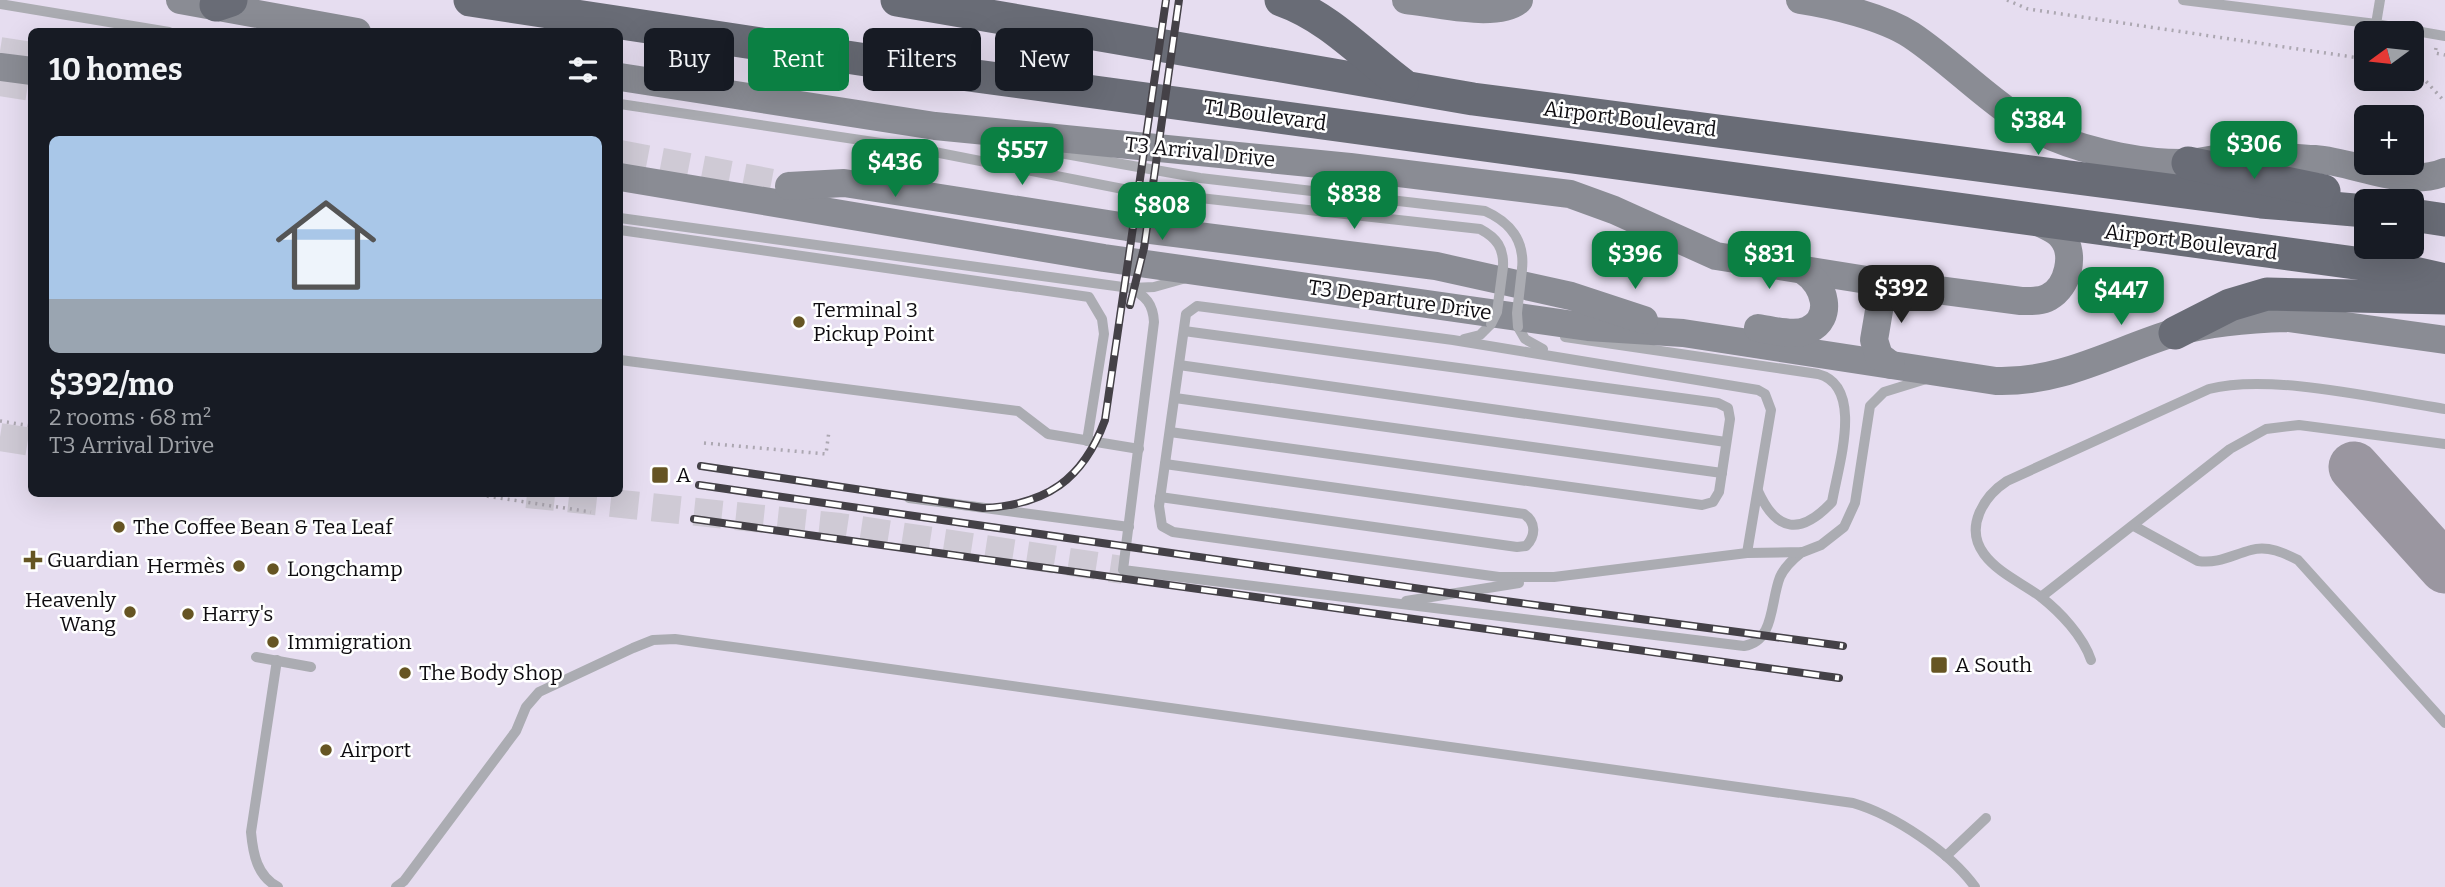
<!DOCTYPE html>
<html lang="en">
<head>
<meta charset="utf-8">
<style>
  :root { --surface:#171b24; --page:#242831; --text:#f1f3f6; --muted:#9ea1a6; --line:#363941; --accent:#0b8043 }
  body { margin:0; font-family:Bitter,serif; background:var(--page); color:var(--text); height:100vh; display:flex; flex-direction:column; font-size:26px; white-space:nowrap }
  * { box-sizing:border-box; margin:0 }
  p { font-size:23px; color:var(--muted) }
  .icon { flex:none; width:38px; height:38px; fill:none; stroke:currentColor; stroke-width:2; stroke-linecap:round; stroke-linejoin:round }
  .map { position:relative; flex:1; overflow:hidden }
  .sheet { position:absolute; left:28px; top:28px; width:595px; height:469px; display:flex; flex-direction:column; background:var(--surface); border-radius:10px; box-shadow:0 7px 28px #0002 }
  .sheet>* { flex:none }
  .guide { position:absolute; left:644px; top:28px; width:665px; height:63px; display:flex; gap:14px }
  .needle { width:46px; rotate:255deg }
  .fabs { position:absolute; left:2354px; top:21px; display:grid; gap:14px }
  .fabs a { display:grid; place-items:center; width:70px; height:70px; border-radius:10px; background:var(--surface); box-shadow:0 7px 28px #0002; font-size:35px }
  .price { position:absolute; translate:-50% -60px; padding:0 16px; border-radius:14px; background:var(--accent); color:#fff; font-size:23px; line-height:46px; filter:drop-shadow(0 2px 4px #0008) }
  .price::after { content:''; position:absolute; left:50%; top:42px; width:21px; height:16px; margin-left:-10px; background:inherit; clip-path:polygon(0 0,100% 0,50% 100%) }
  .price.on { background:#222; color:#fff }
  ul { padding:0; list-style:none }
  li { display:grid; align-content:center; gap:14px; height:371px; padding:0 21px }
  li+li { border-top:2px solid var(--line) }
  li span { display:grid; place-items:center; height:217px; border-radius:10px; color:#555 }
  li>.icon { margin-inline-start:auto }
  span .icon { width:126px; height:126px; fill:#fffc; stroke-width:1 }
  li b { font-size:30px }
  h2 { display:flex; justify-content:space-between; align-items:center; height:84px; padding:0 21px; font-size:30px }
  .pill { padding:0 24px; border-radius:10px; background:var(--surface); box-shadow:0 7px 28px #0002; font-size:24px; line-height:63px }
  .pill.on { background:var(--accent); color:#fff }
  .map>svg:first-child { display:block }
</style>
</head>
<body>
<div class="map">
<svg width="2445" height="887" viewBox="0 0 2445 887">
  <rect width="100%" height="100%" fill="#f1ebf8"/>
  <path fill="#e6ddf0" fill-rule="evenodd" d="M 0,0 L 2445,0 L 2445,887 L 0,887 ZM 32,32 L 620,32 L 620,494 L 32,494 ZM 2366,33 L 2412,33 L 2412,79 L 2366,79 ZM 2366,117 L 2412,117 L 2412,163 L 2366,163 ZM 2366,201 L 2412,201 L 2412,247 L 2366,247 Z"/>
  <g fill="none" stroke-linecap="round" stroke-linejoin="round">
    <polyline stroke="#9a96a0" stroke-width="51" points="2354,467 2445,568"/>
    <g stroke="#cfcad5" stroke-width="28" stroke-dasharray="28 14" stroke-linecap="butt">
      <polyline points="0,51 32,56"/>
      <polyline points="0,82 32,87"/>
      <polyline points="620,154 789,186"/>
      <polyline points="0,437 32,442"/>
      <polyline points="527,494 840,527 1123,570"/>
    </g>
    <g stroke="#aca7b1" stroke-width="3.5" stroke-dasharray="2 5" stroke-linecap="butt">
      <polyline points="2007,0 2028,9 2366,59"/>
      <polyline points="2436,48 2435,53 2445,55"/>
      <polyline points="2412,66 2445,102"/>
      <polyline points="0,421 32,426"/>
      <polyline points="704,443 826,454 829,431"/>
      <polyline points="473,494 591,512"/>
    </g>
    <g stroke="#abacb2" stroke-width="10">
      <polyline points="2183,0 2376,24 2445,36"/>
      <polyline points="0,4 169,32"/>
      <polyline points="2376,24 2380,0"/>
      <path d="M 620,104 L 914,148 L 1128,190 L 1480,229 C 1497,238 1504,248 1503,267"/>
      <path d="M 1032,148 L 1200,178 L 1485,211 C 1510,222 1525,241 1522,269"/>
      <path d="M 620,218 L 1130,288 C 1146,296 1153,304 1154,322 L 1123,570 L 1744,646 C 1775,641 1770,602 1780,577 C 1785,566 1793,559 1802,552"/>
      <polyline points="620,230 1089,297 1102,319 1104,334 1087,441"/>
      <polyline points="1132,288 1154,287 1186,278"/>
      <polyline points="1518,327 1525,339 1543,349"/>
      <path d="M 1565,337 L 1818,374 C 1865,386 1838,466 1832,502 C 1801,535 1777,533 1758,491"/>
      <polyline points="1464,339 1480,335 1491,324"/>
      <polyline points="620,360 1018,411 1048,434 1139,449"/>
      <polyline points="1179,365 1726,442"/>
      <polyline points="1175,398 1722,473"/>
      <polyline points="1170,432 1702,505 1713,502 1719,492 1730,419 1728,408 1718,403 1184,331"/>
      <path d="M 1160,497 L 1517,547 L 1526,546 C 1536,536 1536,522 1524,514 L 1165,464"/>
      <polyline points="909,498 1129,527"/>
      <path d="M 2134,526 L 2198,561 C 2218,564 2232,555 2251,550 C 2268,545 2284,553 2298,560 L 2445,723"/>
      <polyline points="1747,553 1771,410 1765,394 1758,390 1453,340 1205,307 1197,306 1186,314 1159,506 1162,526 1173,532 1499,577 1554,577 1747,553 1803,552 1821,545 1844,527 1855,503 1870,406 1884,392 1926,379"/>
      <polyline points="2041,597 2230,449 2266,429 2299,425 2445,444"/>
      <polyline points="1406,601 1519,583"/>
      <polyline points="256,657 311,667"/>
      <path d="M 277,660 L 251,832 C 253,854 257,876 278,887"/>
      <path d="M 2091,660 C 2083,636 2060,612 2041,597 C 2022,583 1998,573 1984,554 C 1964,527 1984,496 2007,481 L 2209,389 C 2270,373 2379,399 2445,409"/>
      <polyline points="1946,856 1986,818"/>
      <path d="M 396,887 L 404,881 L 516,731 L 526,707 L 539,692 L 633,648 L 653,640 L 675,639 C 1068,690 1460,749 1853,803 C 1894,815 1950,852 1975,887"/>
    </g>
    <g stroke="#8a8c94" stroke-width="28">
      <polyline points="180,0 357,32"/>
      <path d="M 1406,0 C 1434,3 1499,19 1519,0"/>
      <path d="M 1800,0 C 1833,5 1883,17 1911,35 C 1959,67 1999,114 2053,137 C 2091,153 2147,164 2188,163 C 2204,162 2220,157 2235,156 C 2261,154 2289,158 2315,159 C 2356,162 2405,189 2445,172"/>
      <polyline points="0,67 32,71"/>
      <path d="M 620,77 L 935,126 L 1350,167 L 1570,194 L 1614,210 L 1716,256 L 1892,284 L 2021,301 C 2031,301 2040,302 2049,297 C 2068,287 2076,254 2062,237 C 2057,230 2047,227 2039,222"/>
      <path d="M 620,177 L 1104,258 L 1588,327 L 1683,333 L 1996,381 C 2062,383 2114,351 2176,332 C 2212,322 2251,319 2288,318 L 2445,340"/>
      <polyline points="789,186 844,183 1127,227 1436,266 1571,296 1644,320"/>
      <path d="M 1758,328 C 1772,330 1794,337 1808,330 C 1835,318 1824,284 1805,272"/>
      <polyline points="1891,365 1879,356 1874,340 1882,293 1892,284"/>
    </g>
    <g stroke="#696c76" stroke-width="33">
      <polyline points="470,0 939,71 2392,268 2445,280"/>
      <polyline points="897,0 1473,99 2261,202 2366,211"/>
      <path d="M 1281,0 C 1329,17 1362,54 1402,84"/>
      <polyline points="216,5 231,0"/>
      <polyline points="2188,163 2324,191"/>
      <polyline points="2412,215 2445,220"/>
      <polyline points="2175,333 2230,305 2267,294 2445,298"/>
    </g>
    <defs>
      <g id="rail">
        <polyline points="1130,305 1144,248 1179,0"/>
        <path d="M 701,466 L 983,508 C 1046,505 1083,480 1105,420 L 1166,0"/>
        <polyline points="699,485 1498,600 1843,646"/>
        <polyline points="694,519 1839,678"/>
      </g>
    </defs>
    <use href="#rail" stroke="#444147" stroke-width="8"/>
    <use href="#rail" stroke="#fff" stroke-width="5" stroke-dasharray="16" stroke-linecap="butt"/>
    <g stroke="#abacb2" stroke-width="10">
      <polyline points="1491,324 1497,312 1503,267"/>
      <polyline points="1518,327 1517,313 1522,269"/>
    </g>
  </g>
  <g fill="#665523" stroke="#fff" stroke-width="2.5">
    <circle cx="799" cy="322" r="7"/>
    <rect x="651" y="466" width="18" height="18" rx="3.5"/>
    <circle cx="119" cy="527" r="7"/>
    <path d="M29.5 549.5h7v7h7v7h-7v7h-7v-7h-7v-7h7z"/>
    <circle cx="239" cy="566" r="7"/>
    <circle cx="273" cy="569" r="7"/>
    <circle cx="130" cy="612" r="7"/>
    <circle cx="188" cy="614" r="7"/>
    <circle cx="273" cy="642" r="7"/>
    <rect x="1930" y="656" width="18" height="18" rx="3.5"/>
    <circle cx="405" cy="673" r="7"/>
    <circle cx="326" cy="750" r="7"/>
  </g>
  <g text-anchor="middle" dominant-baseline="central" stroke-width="5" stroke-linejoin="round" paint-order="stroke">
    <g font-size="21" fill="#0e0c10" stroke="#fff">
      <text transform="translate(1265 115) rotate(8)">T1 Boulevard</text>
      <text transform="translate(1630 119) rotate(7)">Airport Boulevard</text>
      <text transform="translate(1200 152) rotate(6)">T3 Arrival Drive</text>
      <text transform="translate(2191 242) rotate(7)">Airport Boulevard</text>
      <text transform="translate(1400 300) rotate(8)">T3 Departure Drive</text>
    </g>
    <g font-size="21" fill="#0e0c10" stroke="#fff" text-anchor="start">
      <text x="813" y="310">Terminal 3<tspan x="813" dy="24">Pickup Point</tspan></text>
      <text x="676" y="475">A</text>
      <text x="133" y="527">The Coffee Bean &amp; Tea Leaf</text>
      <text x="47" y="560">Guardian</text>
      <text x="225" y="566" text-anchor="end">Hermès</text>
      <text x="287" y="569">Longchamp</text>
      <text x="116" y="600" text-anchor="end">Heavenly<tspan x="116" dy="24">Wang</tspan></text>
      <text x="202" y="614">Harry's</text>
      <text x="287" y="642">Immigration</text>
      <text x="1955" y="665">A South</text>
      <text x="419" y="673">The Body Shop</text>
      <text x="340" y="750">Airport</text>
    </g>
  </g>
</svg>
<div class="fabs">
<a><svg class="needle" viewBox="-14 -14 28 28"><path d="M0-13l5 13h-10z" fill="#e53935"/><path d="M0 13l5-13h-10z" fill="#9ea1a6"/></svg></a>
<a>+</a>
<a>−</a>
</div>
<b class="price" style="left:2038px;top:157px">$384</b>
<b class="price" style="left:2254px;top:181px">$306</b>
<b class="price" style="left:1022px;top:187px">$557</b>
<b class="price" style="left:895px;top:199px">$436</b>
<b class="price" style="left:1354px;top:231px">$838</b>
<b class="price" style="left:1162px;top:242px">$808</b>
<b class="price" style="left:1635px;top:291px">$396</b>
<b class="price" style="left:1769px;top:291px">$831</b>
<b class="price on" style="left:1901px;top:325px">$392</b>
<b class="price" style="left:2121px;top:327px">$447</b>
<div class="guide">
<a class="pill">Buy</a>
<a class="pill on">Rent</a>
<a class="pill">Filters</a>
<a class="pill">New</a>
</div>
<section class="sheet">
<h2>10 homes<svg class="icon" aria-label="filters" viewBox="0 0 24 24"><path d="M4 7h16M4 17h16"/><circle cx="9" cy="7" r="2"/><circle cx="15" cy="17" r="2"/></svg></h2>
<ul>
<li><span style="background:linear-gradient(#a9c7e8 75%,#9aa5b1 0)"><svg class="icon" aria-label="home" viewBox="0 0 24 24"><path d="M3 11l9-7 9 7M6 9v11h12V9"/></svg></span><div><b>$392/mo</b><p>2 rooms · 68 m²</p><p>T3 Arrival Drive</p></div></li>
</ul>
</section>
</div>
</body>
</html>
